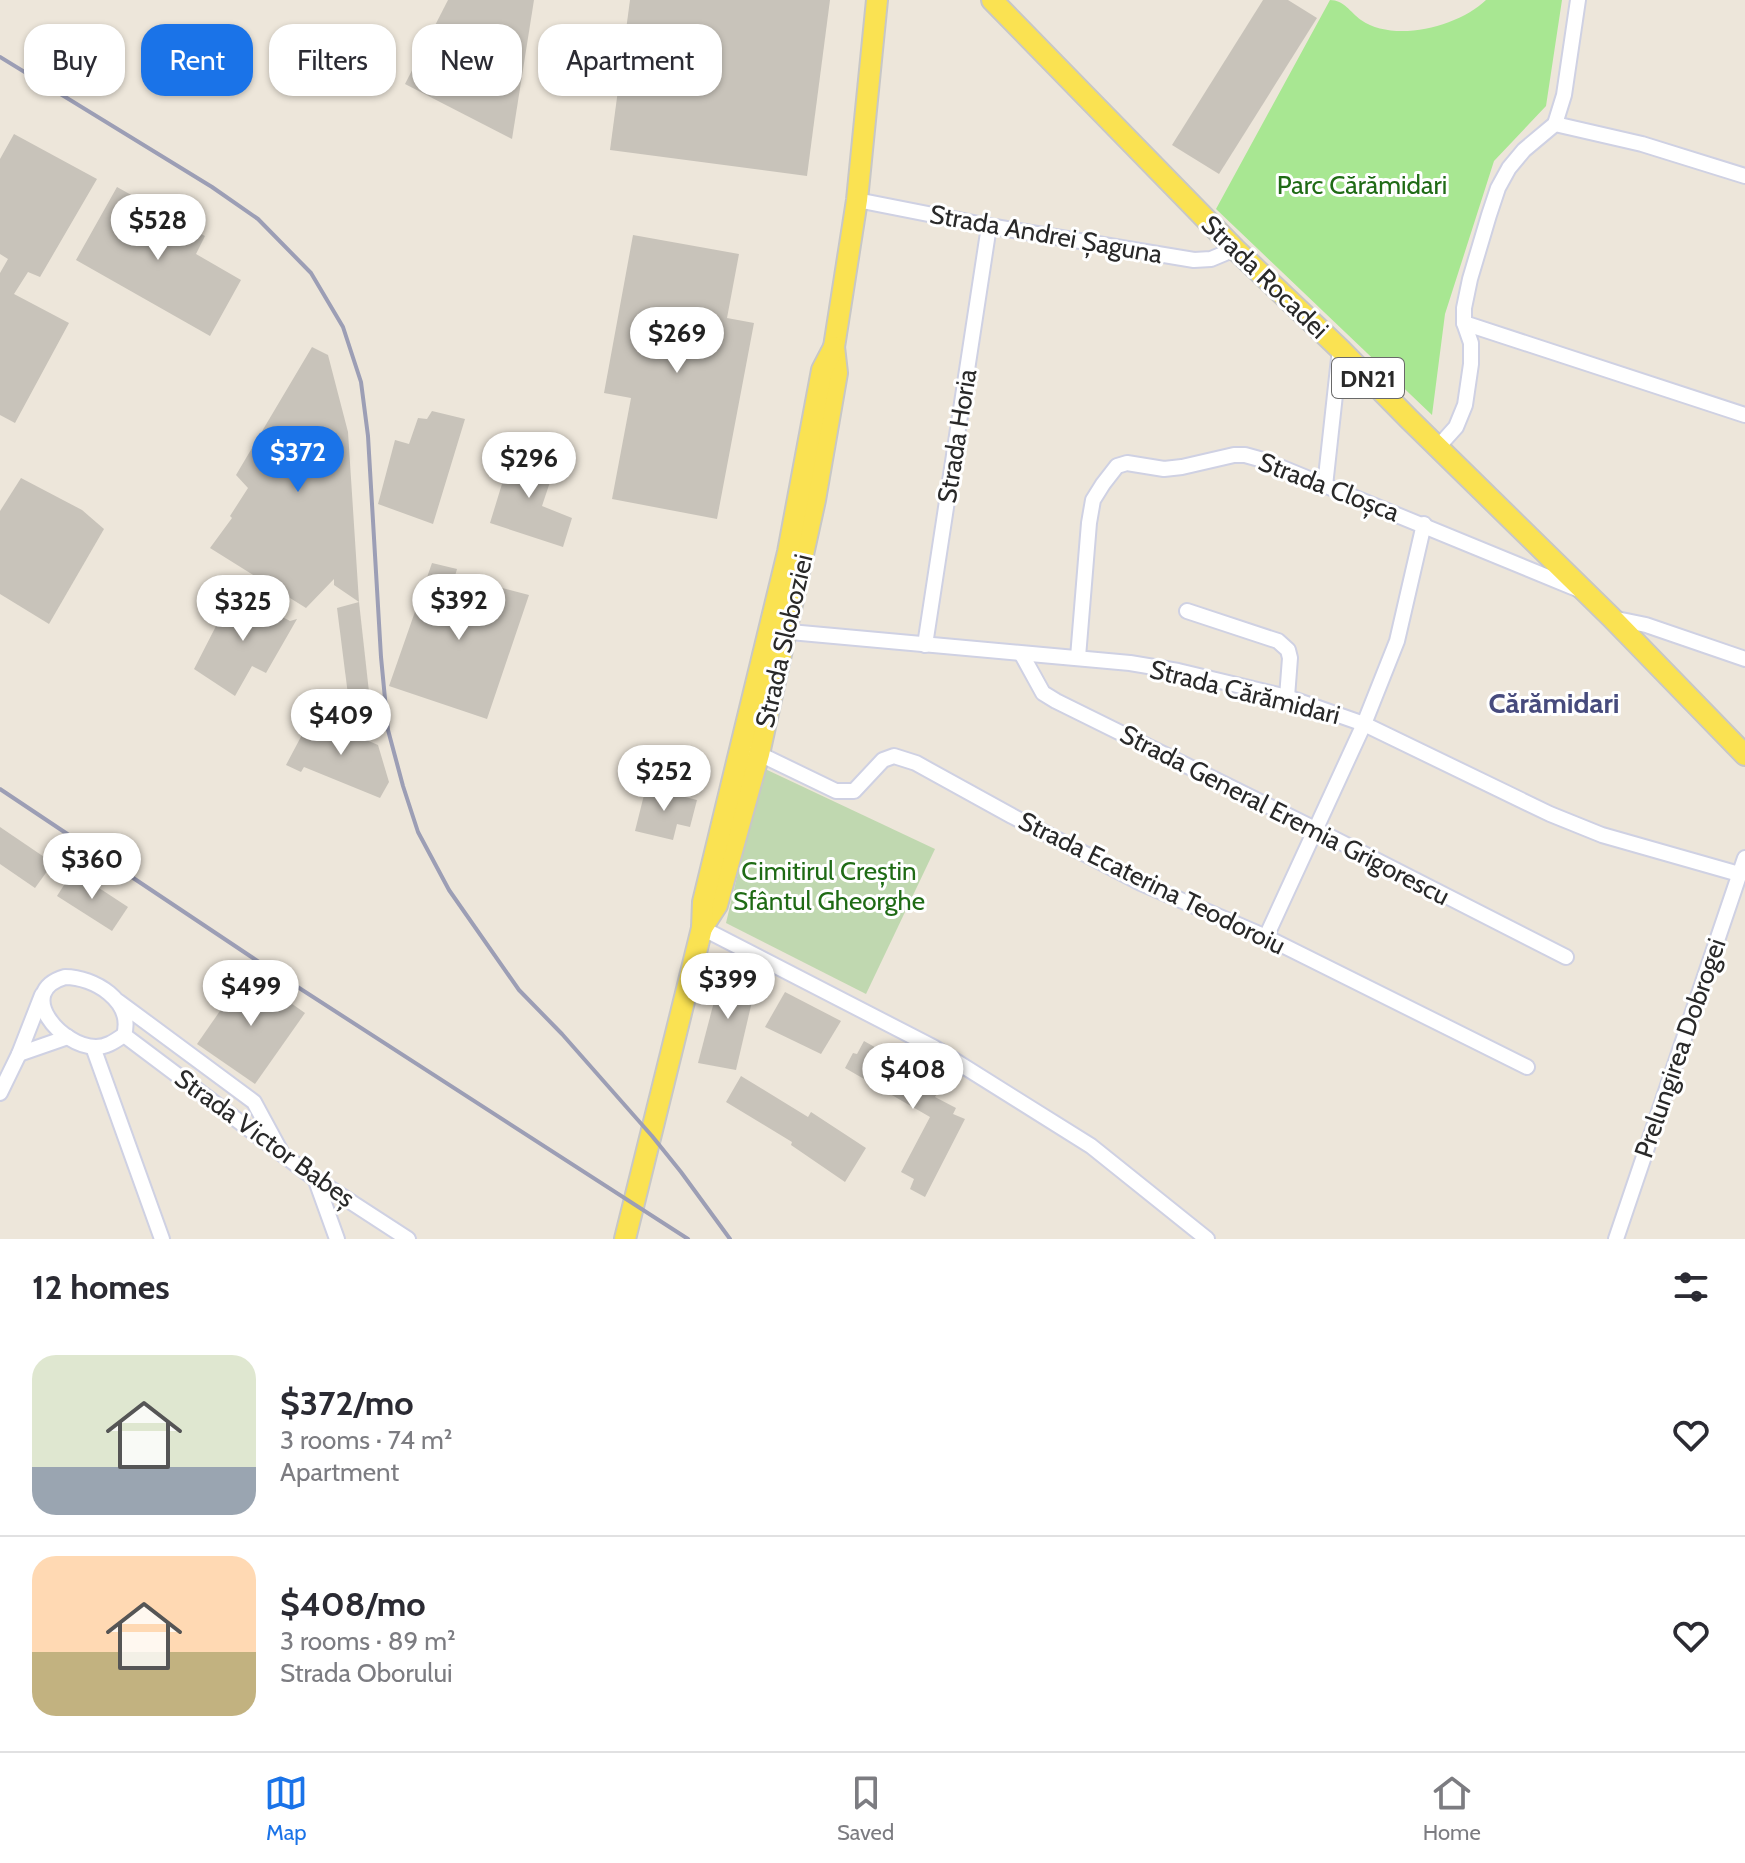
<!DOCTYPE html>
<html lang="en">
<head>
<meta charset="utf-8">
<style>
  :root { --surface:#fff; --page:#f2f2f3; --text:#2b2b33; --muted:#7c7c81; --line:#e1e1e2; --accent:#1a73e8 }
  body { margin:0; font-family:Cabin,sans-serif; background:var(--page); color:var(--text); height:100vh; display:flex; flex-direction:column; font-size:30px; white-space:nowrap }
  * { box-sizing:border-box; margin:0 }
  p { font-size:26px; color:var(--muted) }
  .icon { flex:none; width:44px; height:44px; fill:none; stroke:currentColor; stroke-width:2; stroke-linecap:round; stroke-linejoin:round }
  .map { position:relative; height:1239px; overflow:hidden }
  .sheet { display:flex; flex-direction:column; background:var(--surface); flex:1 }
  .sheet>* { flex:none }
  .guide { position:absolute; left:24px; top:24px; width:800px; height:72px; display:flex; gap:16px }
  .price { position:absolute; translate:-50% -68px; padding:0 18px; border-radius:28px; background:#fff; color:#222; font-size:26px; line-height:52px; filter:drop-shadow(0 2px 4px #0008) }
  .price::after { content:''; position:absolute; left:50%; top:48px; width:24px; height:18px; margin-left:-12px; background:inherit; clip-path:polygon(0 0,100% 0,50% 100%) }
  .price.on { background:var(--accent); color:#fff }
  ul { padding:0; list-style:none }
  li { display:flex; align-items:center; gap:24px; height:200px; padding:0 32px }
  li+li { border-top:2px solid var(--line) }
  li span { display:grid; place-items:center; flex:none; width:224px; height:160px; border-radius:24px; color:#555 }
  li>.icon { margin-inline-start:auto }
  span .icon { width:96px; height:96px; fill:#fffc; stroke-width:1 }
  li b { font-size:34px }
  h2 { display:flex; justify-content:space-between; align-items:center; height:96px; padding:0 32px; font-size:34px }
  .chip { padding:0 28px; border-radius:24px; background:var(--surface); box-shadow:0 2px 6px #0004; font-size:28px; line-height:72px }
  .chip.on { background:var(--accent); color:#fff }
  .tab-bar { display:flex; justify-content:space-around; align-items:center; height:112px; border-top:2px solid var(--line); background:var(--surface); font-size:22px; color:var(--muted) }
  .tab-bar a { display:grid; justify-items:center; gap:4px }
  .tab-bar .on { color:var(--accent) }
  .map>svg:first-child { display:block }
</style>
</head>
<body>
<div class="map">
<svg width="1745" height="1239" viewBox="0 0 1745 1239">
  <rect width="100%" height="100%" fill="#ede6da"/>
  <path fill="#a8e792" d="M 1330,0 C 1344,0 1350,12 1361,20 C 1394,43 1458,27 1486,0 L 1562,0 L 1546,106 L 1494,161 L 1445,314 L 1432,415 L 1216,209 Z"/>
  <polygon fill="#c0d8b0" points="763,768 935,849 866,994 726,923"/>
  <g fill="#c8c3ba">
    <polygon points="448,0 534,0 512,139 405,84"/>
    <polygon points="630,0 830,0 807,176 610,150"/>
    <polygon points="1263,0 1288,0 1317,18 1219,174 1172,145"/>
    <polygon points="14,134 97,179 40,277 28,272 14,294 69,323 15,423 0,415 0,273 8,259 0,254 0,159"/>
    <polygon points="117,187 205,236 196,254 241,280 210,336 76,260"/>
    <polygon points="633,235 739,254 727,318 754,323 717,519 612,499 631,398 604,393"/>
    <polygon points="312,347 328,355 348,432 359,602 334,585 334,579 306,608 210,548 232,518 230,516 248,488 236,475"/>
    <polygon points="432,411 465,419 433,524 378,504 395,440 409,444 418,418 427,419"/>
    <polygon points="513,448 556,464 542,506 572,518 563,547 490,523"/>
    <polygon points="21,478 82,510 104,529 49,624 0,594 0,511"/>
    <polygon points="432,563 457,569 455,576 529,595 487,719 389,686"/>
    <polygon points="234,591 290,621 297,619 266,673 252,666 235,696 194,669"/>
    <polygon points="359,602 369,692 348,695 337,608"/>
    <polygon points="312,716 378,745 389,782 380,798 304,767 301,772 286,765"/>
    <polygon points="646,787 697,800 690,827 677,824 673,840 635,831"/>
    <polygon points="0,827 53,863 35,888 0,864"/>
    <polygon points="73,871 128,907 112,931 57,896"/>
    <polygon points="722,971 757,980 736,1070 698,1063"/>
    <polygon points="247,972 305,1013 255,1084 197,1044"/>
    <polygon points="785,992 841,1021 821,1054 765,1027"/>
    <polygon points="864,1041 942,1085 935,1097 956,1108 953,1114 965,1119 925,1197 910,1189 914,1179 901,1172 930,1117 845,1068 853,1053 857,1054"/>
    <polygon points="741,1076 808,1117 811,1112 866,1148 845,1182 791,1145 792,1142 726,1102"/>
  </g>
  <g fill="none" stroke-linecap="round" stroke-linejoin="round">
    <defs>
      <g id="minor">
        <polyline points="1555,124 1642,144 1745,176"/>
        <polyline points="857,200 989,226 1194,260 1211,259 1235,249"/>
        <polyline points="1464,323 1745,415"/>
        <polyline points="1438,447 1456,427 1465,405 1471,364 1471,343 1464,323 1464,308 1470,279 1489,215 1498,188 1509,168 1524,150 1555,124 1564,95 1578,0"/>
        <polyline points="1325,486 1340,349"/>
        <polyline points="1187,611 1278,641 1288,650 1290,658 1287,697"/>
        <polyline points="1612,618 1646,625 1745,659"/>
        <polyline points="779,631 1130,663 1178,671 1287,697 1364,724 1550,814 1602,835 1739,874"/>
        <polyline points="925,645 989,226"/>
        <polyline points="1022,655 1043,693 1056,701 1315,829 1566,957"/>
        <polyline points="1078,657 1089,523 1093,500 1103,484 1117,466 1127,463 1164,469 1182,467 1234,455 1245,455 1263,460 1577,589"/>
        <polyline points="753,751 836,791 854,791 883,760 894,756 916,763 1012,816 1141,883 1266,937 1527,1067"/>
        <polyline points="702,928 933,1047 1091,1146 1207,1239"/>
        <polyline points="1266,937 1364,724 1397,641 1424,524"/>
        <path d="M 65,977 C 94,977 134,1001 124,1035 C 115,1041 107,1047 96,1047 C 61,1047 14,992 65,977 Z"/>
        <polyline points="119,1002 254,1102 280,1150"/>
        <polyline points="124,1035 314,1178 408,1239"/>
        <polyline points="93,1047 162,1239"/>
        <polyline points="19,1054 68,1037"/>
        <polyline points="0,1093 19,1054 42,995"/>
        <polyline points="315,1178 337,1239"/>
        <polyline points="1616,1239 1745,858"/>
      </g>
      <g id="primary">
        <polyline points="992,0 1235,249 1340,349 1409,419 1611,617 1745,755"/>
        <polyline points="702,928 717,905 759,754 815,500 837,373 834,347 857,200 877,0"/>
        <polyline points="625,1239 689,981 702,928 703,902 788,552 822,370 834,347"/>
      </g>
    </defs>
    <use href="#minor" stroke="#cfd1e3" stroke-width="18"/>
    <use href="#primary" stroke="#c7c7c7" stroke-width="24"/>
    <use href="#minor" stroke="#fff" stroke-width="14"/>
    <use href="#primary" stroke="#fae252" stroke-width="20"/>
    <g stroke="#9c9eb5" stroke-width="4">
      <polyline points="0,57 212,187 258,219 311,273 343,327 361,382 368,436 381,657 388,730 403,786 418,832 449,890 519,990 562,1034 652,1136 681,1172 730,1239"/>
      <polyline points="0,789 262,964 688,1239"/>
    </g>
  </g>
  <g text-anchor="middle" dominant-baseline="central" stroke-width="6" stroke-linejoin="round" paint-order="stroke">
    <rect fill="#fff" stroke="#696969" stroke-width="2" x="1332" y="358" width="72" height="40" rx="6"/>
    <g font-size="24" font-weight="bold" fill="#292929">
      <text x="1368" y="378">DN21</text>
    </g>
    <g font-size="26" fill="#1f6b15" stroke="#fff">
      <text x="1362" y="185">Parc Cărămidari</text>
      <text x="829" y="871">Cimitirul Creștin<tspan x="829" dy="30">Sfântul Gheorghe</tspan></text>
    </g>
    <g font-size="26" fill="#292929" stroke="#fff">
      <text transform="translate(1046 234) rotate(10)">Strada Andrei Șaguna</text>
      <text transform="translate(1265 277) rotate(44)">Strada Rocadei</text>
      <text transform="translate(957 436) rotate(-81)">Strada Horia</text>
      <text transform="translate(1329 487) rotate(21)">Strada Cloșca</text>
      <text transform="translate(784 641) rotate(-77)">Strada Sloboziei</text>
      <text transform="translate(1245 692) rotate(14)">Strada Cărămidari</text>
      <text transform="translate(1285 815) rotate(27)">Strada General Eremia Grigorescu</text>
      <text transform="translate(1152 883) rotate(26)">Strada Ecaterina Teodoroiu</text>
      <text transform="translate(1680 1048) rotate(-71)">Prelungirea Dobrogei</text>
      <text transform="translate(265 1138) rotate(36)">Strada Victor Babeș</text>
    </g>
    <g font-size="28" font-weight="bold" fill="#474b7d" stroke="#fff">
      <text x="1554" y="703">Cărămidari</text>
    </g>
  </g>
</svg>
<b class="price" style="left:158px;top:262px">$528</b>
<b class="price" style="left:677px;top:375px">$269</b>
<b class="price on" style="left:298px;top:494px">$372</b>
<b class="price" style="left:529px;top:500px">$296</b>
<b class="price" style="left:459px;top:642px">$392</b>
<b class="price" style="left:243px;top:643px">$325</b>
<b class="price" style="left:341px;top:757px">$409</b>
<b class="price" style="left:664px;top:813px">$252</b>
<b class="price" style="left:92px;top:901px">$360</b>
<b class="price" style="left:728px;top:1021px">$399</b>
<b class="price" style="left:251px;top:1028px">$499</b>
<b class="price" style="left:913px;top:1111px">$408</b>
<div class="guide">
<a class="chip">Buy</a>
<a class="chip on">Rent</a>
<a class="chip">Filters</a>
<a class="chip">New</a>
<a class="chip">Apartment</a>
</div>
</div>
<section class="sheet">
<h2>12 homes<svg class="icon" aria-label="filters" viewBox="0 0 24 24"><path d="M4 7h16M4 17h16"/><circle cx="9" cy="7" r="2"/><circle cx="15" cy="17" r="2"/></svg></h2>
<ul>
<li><span style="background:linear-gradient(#dfe7d0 70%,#9aa5b1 0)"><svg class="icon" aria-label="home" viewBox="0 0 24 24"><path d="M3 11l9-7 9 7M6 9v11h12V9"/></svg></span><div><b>$372/mo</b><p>3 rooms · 74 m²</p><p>Apartment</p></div><svg class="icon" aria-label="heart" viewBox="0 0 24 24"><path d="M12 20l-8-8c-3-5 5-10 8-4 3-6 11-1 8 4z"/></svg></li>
<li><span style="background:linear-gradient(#ffd9b3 60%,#c2b280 0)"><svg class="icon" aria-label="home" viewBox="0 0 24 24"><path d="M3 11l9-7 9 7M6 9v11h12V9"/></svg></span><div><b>$408/mo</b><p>3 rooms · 89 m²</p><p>Strada Oborului</p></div><svg class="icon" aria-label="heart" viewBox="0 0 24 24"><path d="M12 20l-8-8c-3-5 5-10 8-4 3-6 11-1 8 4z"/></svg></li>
</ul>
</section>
<nav class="tab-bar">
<a class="on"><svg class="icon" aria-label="map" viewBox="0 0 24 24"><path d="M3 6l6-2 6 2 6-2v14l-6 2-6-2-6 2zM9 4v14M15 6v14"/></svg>Map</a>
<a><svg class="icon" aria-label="saved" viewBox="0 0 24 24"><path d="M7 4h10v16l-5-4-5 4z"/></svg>Saved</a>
<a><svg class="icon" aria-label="home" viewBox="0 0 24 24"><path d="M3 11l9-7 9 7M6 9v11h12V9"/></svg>Home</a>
</nav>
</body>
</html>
